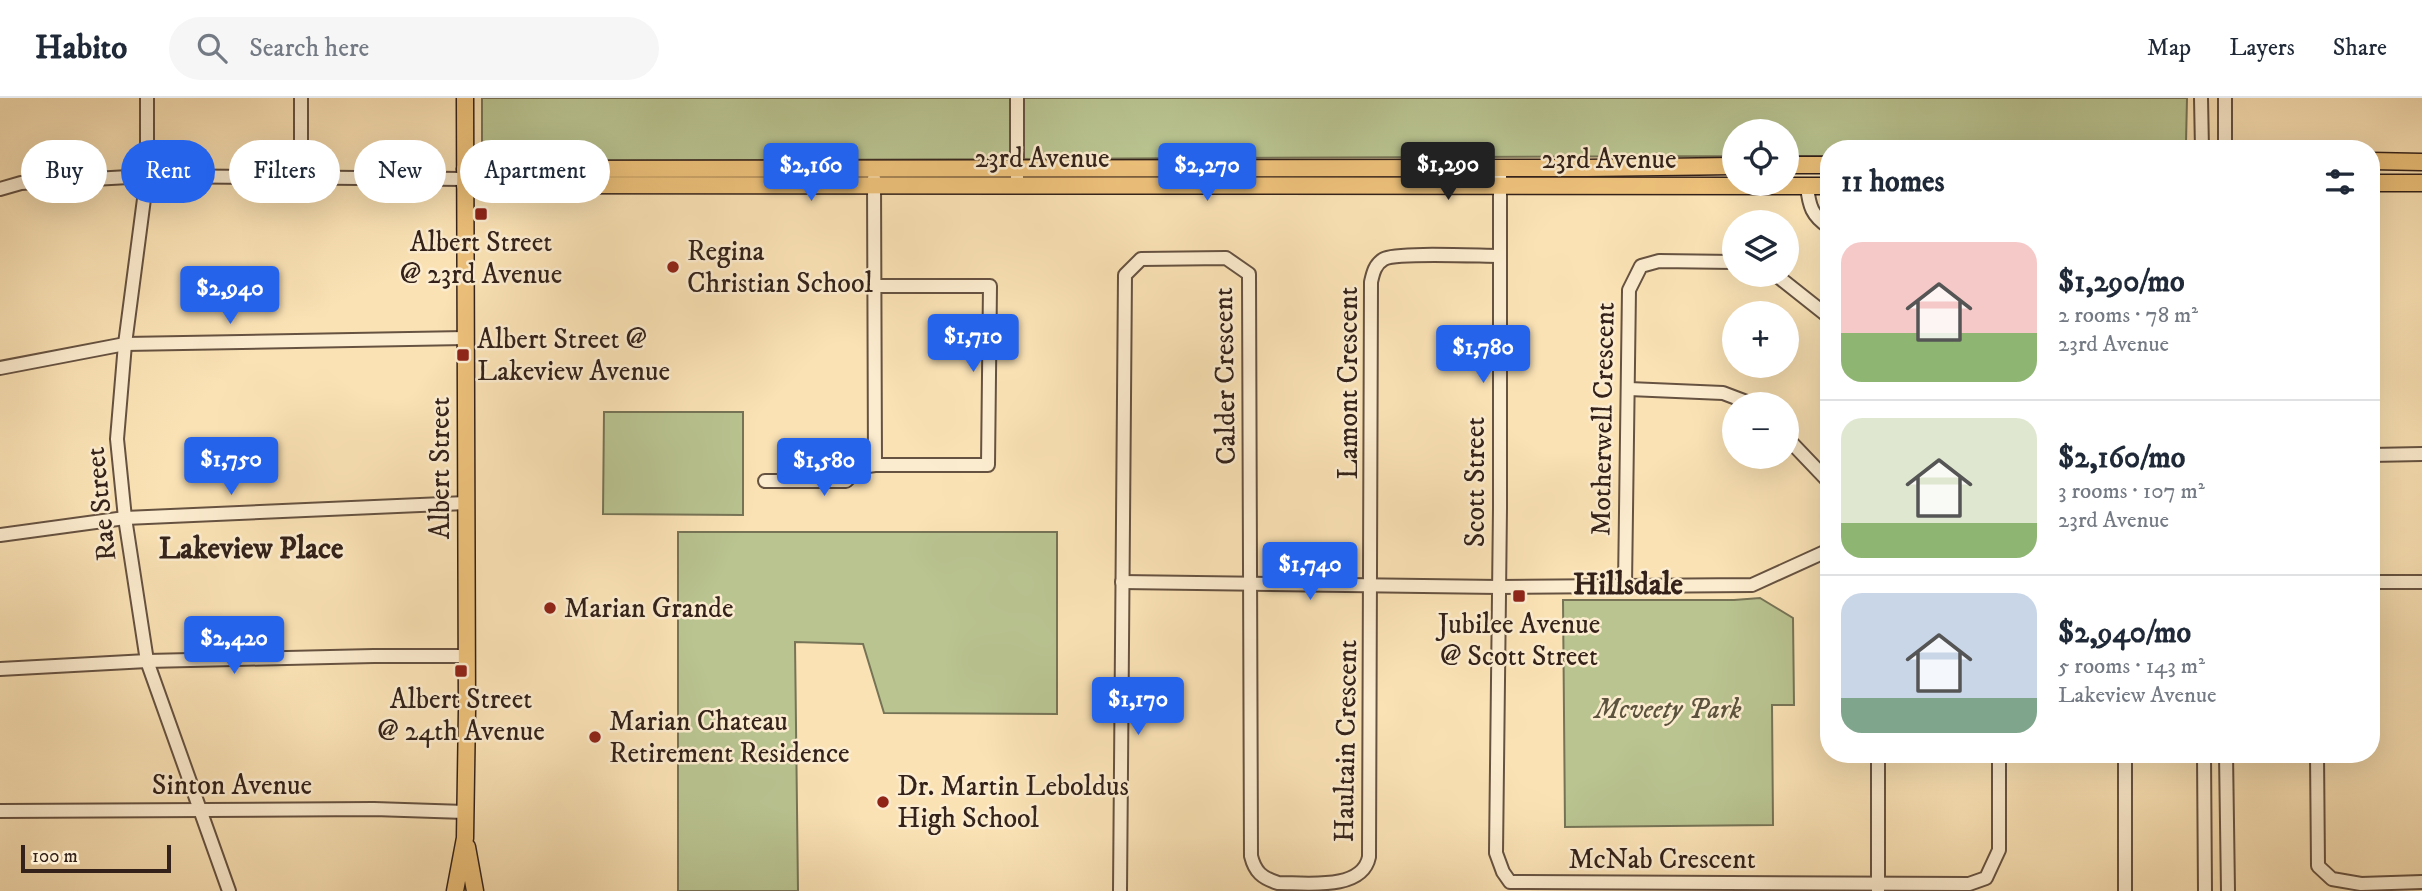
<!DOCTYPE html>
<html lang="en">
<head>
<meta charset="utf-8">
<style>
  :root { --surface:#fff; --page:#f6f6f7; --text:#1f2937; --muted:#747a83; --line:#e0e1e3; --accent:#2563eb }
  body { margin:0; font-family:"IM FELL DW Pica",serif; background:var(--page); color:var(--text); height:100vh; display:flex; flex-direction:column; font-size:26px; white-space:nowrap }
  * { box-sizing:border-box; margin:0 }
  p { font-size:23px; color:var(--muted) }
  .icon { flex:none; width:38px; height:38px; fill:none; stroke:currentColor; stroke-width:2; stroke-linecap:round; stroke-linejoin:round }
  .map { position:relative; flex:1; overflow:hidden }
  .panel { position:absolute; left:1820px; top:42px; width:560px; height:623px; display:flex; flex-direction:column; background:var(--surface); border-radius:28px; box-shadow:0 7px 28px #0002 }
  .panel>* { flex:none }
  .hud { position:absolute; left:21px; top:42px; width:665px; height:63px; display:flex; gap:14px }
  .buttons { position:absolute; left:1722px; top:21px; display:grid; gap:14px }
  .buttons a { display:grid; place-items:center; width:77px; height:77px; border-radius:50%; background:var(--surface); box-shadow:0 7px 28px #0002; font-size:35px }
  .scale { position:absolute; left:21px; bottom:18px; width:150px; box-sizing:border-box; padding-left:7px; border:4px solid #34221a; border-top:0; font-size:19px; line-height:24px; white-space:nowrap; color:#34221a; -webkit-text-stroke:5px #fceccf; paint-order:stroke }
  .price { position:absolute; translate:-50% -60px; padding:0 16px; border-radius:7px; background:var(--accent); color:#fff; font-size:23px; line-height:46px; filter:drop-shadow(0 2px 4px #0008) }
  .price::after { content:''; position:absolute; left:50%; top:42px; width:21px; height:16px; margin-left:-10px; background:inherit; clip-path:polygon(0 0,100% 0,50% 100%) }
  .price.on { background:#222; color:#fff }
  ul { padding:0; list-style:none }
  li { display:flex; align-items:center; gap:21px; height:175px; padding:0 21px }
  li+li { border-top:2px solid var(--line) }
  li span { display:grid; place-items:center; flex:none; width:196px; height:140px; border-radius:21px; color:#555 }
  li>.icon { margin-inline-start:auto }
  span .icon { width:84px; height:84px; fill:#fffc; stroke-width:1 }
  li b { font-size:30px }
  h2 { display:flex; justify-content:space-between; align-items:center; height:84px; padding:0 21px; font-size:30px }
  .chip { padding:0 24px; border-radius:32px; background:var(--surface); box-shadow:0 7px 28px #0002; font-size:24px; line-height:63px }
  .chip.on { background:var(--accent); color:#fff }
  header { display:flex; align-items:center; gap:42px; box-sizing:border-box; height:98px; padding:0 35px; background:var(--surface); border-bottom:2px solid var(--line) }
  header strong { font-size:33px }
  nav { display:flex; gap:38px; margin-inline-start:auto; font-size:24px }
  .search { width:490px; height:63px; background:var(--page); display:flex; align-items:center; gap:18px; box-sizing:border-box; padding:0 24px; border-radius:38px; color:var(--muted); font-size:26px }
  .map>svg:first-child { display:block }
</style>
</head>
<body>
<header>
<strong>Habito</strong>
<div class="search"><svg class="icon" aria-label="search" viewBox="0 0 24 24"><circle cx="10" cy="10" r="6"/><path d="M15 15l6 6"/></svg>Search here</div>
<nav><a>Map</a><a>Layers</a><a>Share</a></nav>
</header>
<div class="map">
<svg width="2422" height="793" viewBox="0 0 2422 793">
  <rect width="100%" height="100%" fill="#fae2b5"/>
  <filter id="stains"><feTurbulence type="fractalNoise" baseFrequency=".00286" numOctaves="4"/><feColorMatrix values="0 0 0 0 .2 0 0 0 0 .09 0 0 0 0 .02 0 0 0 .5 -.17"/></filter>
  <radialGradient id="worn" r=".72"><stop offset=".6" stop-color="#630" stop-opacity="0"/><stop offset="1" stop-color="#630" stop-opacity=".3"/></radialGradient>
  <g fill="#b9c491" stroke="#767356" stroke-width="2">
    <polygon points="482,0 2187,0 2186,46 2183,51 1829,51 1829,58 1787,58 1787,33 1734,33 1734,58 494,63 482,45"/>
    <polygon points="604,314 743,314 743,417 603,416"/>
    <polygon points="678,434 1057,434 1057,616 884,615 863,546 795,544 798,793 678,793"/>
    <polygon points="1760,500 1793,520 1794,607 1772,607 1773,727 1565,729 1563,502 1734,502"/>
  </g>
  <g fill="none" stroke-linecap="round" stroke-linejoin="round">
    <defs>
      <g id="minor">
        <polyline points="147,0 147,78 125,246 117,341 125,420 147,563 229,793"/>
        <polyline points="2201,0 2202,51"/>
        <polyline points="2225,51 2225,0"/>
        <polyline points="1500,70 1500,410 1496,755 1503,774 1510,784 1969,786 1986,780 1999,752 1999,656"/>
        <polyline points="301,79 301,0"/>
        <polyline points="874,80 875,367"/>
        <polyline points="1017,86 1017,0"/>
        <path d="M 1807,88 C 1809,108 1812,118 1829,129"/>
        <polyline points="0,91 21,85 147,78 465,81"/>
        <polyline points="1776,177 1829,219"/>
        <polyline points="0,270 125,246 465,240"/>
        <polyline points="1629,291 1723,295 1752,306"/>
        <polyline points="1787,340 1829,384"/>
        <polyline points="2371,357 2422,356"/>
        <polyline points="765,383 846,383 861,369 875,367 988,367 990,188 874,188"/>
        <polyline points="0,437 125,420 466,405"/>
        <polyline points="1122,484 1499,489 1752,487 1829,452"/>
        <polyline points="2371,484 2422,484"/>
        <polyline points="1625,487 1629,192 1641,168 1659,163 1734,164"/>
        <polyline points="0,571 147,563 374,558 467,558"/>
        <polyline points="1878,656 1878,793"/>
        <polyline points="2204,656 2205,793"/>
        <polyline points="2226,656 2228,793"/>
        <polyline points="2317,656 2318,768 2332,781 2361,786 2422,784"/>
        <polyline points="0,713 374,711 465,714"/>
        <path d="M 1120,793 L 1125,177 L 1141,161 L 1226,160 L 1249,176 L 1251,758 C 1255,774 1262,780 1278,785 C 1306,785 1362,793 1369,759 L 1371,184 C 1373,175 1375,166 1384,161 C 1396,154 1479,158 1499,158"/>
        <polyline points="2125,793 2125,656"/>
      </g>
      <g id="major">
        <polyline points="2371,63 2422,64"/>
        <polyline points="1787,67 1829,67"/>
        <polyline points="465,71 1587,70 1734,68"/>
        <polyline points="2371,85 2422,85"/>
        <polyline points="465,87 1829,88"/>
        <polyline points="467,749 475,793"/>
        <polyline points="455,793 465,740 467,613 465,0"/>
      </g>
    </defs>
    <use href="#minor" stroke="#665241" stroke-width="16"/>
    <use href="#major" stroke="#34221a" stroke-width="19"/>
    <use href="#minor" stroke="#fceccf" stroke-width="12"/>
    <use href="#major" stroke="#edc17a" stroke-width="16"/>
  </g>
  <g fill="#8f2418" stroke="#fceccf" stroke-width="2.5">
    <rect x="474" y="109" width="14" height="14" rx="3.5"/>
    <circle cx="673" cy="169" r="7"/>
    <rect x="456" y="250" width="14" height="14" rx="3.5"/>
    <rect x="1512" y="491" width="14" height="14" rx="3.5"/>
    <circle cx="550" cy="510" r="7"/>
    <rect x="454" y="566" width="14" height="14" rx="3.5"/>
    <circle cx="595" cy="639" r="7"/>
    <circle cx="883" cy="704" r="7"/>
  </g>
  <g text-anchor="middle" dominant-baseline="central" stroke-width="5" stroke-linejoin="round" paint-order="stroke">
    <g font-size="28" fill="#34221a" stroke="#fceccf">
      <text x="1042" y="60">23rd Avenue</text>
      <text x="1609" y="61">23rd Avenue</text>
      <text transform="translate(1225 278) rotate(-91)">Calder Crescent</text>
      <text transform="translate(1348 285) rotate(-90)">Lamont Crescent</text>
      <text transform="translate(1603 321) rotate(-89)">Motherwell Crescent</text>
      <text transform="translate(440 370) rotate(-90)">Albert Street</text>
      <text transform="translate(1475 384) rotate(-90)">Scott Street</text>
      <text transform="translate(101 406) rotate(-96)">Rae Street</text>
      <text transform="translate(1346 643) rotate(-89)">Haultain Crescent</text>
      <text x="232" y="687">Sinton Avenue</text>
      <text x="1662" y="761">McNab Crescent</text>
    </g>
    <g font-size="28" fill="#34221a" stroke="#fceccf" text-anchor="start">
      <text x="481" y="144" text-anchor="middle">Albert Street<tspan x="481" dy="32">@ 23rd Avenue</tspan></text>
      <text x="687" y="153">Regina<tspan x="687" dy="32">Christian School</tspan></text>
      <text x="477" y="241">Albert Street @<tspan x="477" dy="32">Lakeview Avenue</tspan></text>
      <text x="564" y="510">Marian Grande</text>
      <text x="1519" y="526" text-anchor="middle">Jubilee Avenue<tspan x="1519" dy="32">@ Scott Street</tspan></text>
      <text x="461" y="601" text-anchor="middle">Albert Street<tspan x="461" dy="32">@ 24th Avenue</tspan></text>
      <text x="609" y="623">Marian Chateau<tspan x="609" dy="32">Retirement Residence</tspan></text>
      <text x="897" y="688">Dr. Martin Leboldus<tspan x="897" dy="32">High School</tspan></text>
    </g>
    <g font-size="28" font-style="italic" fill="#5c533e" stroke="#fceccf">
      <text x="1668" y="611">Mcveety Park</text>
    </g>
    <g font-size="30" font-weight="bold" fill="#34221a" stroke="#fceccf">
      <text x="251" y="451">Lakeview Place</text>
      <text x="1628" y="487">Hillsdale</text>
    </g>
  </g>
  <rect width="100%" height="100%" filter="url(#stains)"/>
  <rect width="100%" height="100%" fill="url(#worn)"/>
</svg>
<div class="buttons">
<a><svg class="icon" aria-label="locate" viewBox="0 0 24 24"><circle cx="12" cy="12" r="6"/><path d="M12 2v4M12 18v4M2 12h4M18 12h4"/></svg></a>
<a><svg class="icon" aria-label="layers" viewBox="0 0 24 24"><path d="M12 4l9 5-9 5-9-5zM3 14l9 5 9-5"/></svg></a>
<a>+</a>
<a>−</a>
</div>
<div class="scale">100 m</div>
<b class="price on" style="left:1448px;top:104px">$1,290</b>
<b class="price" style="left:811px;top:105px">$2,160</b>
<b class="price" style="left:1207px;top:105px">$2,270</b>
<b class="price" style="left:230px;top:228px">$2,940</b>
<b class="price" style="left:973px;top:276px">$1,710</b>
<b class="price" style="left:1483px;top:287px">$1,780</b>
<b class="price" style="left:231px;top:399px">$1,750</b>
<b class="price" style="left:824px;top:400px">$1,580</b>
<b class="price" style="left:1310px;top:504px">$1,740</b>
<b class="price" style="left:234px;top:578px">$2,420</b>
<b class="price" style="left:1138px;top:639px">$1,170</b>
<div class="hud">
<a class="chip">Buy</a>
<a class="chip on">Rent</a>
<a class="chip">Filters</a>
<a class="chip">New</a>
<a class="chip">Apartment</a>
</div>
<section class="panel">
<h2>11 homes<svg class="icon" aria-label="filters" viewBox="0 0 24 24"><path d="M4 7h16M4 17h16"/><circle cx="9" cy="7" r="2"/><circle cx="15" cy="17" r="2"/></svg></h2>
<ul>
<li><span style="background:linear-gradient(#f6c9c9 65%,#8fb573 0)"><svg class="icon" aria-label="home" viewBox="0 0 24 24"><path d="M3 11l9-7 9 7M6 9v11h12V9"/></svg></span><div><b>$1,290/mo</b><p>2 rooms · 78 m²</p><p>23rd Avenue</p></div></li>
<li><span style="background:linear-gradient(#dfe7d0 75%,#8fb573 0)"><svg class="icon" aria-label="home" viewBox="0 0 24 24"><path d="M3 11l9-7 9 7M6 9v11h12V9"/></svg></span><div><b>$2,160/mo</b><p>3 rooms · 107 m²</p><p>23rd Avenue</p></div></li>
<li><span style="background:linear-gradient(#c9d6e8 75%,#7fa58c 0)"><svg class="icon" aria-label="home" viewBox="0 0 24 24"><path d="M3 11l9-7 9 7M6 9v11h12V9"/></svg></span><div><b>$2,940/mo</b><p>5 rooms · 143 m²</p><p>Lakeview Avenue</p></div></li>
</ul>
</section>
</div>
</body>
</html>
